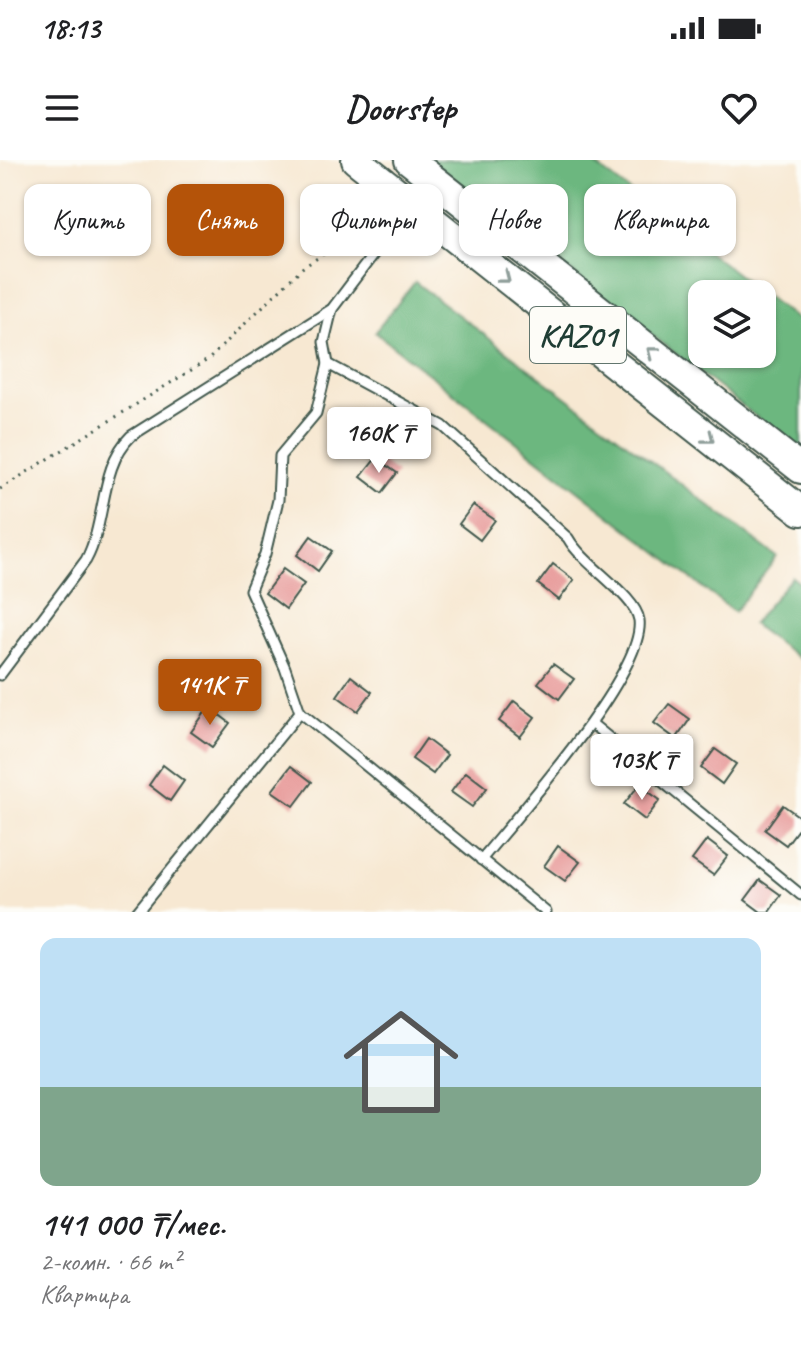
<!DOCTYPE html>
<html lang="ru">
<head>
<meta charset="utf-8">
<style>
  :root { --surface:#fff; --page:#f2f2f2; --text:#202124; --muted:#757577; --line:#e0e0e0; --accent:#b45309 }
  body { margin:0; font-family:Caveat,sans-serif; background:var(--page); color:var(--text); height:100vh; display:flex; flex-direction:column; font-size:30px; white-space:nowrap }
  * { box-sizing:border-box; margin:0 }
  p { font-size:26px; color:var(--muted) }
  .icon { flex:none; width:44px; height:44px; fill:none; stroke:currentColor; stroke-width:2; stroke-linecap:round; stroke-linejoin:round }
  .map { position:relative; height:752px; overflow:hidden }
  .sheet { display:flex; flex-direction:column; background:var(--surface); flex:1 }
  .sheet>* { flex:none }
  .top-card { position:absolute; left:24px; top:24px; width:754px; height:72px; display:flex; gap:16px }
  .buttons { position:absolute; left:688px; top:120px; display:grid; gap:16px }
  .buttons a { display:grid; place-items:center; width:88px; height:88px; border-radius:16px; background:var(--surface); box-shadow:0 2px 6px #0004; font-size:40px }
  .price { position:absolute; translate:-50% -68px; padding:0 18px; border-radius:8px; background:#fff; color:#222; font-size:26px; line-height:52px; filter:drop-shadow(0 2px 4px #0008) }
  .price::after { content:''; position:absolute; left:50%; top:48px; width:24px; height:18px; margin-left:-12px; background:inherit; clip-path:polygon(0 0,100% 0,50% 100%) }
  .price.on { background:var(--accent); color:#fff }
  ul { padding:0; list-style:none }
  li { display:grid; align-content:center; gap:16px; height:424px; padding:0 40px }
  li+li { border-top:2px solid var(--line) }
  li span { display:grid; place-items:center; height:248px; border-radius:16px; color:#555 }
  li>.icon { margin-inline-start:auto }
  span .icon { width:144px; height:144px; fill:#fffc; stroke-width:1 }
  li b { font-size:34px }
  .tag { padding:0 28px; border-radius:16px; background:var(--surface); box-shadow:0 2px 6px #0004; font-size:28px; line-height:72px }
  .tag.on { background:var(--accent); color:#fff }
  .status { display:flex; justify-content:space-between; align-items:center; height:56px; padding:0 40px; background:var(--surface); direction:ltr }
  .status svg { height:22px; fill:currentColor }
  header { display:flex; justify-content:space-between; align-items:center; height:104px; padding:0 40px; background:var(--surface); font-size:36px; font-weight:700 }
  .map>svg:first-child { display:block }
</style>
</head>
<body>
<div class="status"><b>18:13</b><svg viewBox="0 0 49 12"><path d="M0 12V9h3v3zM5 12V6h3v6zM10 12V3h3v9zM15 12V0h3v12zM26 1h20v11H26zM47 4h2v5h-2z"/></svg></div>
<header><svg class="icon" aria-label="menu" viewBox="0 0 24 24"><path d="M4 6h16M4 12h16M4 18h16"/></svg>Doorstep<svg class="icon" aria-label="heart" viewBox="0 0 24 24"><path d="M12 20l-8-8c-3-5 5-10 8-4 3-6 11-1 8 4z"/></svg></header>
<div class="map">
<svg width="801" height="752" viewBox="0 0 801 752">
  <rect width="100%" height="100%" fill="#fdfcf7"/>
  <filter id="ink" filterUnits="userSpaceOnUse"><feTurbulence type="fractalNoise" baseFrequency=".0125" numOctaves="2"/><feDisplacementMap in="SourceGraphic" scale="16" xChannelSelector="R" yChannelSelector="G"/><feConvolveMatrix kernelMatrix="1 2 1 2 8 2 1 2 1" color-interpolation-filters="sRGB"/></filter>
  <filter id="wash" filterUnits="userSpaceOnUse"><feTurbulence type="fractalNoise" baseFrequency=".006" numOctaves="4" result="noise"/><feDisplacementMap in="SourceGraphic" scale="32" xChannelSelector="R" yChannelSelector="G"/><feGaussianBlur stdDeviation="1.8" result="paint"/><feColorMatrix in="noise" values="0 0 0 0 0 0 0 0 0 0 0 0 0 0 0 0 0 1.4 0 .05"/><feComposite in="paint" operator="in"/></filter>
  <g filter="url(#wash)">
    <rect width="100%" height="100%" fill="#f7e8d2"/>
    <g fill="#6cb77f" stroke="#467a5a" stroke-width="2" fill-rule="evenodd">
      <path d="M 429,0 L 589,0 L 801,163 L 801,292 ZM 702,134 L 762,134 L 762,194 L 702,194 Z"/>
      <polygon points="415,122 777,397 734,452 375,172"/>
      <polygon points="792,417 801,424 801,500 752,464"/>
    </g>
    <g id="blocks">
      <g fill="#e58f8f">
        <polygon points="376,298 397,313 382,333 361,317"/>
        <polygon points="473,345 495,360 480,380 459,364"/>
        <polygon points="311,376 332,391 318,411 297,395"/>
        <polygon points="553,404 574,420 559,440 538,424"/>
        <polygon points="283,409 304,424 286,449 265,433"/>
        <polygon points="553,504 574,519 559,539 538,523"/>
        <polygon points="351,516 372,532 358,551 337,536"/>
        <polygon points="514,541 535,557 520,577 499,561"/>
        <polygon points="669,544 690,559 676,579 654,563"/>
        <polygon points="209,547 230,563 212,587 191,572"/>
        <polygon points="426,579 447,595 433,614 412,599"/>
        <polygon points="715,589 736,604 722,624 701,608"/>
        <polygon points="163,605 184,621 170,641 149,625"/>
        <polygon points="291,606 312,622 294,646 272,631"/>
        <polygon points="466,612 487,628 472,647 451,632"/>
        <polygon points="639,625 660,640 645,660 624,644"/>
        <polygon points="783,645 801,658 801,665 786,685 765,670"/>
        <polygon points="707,680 728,696 713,715 692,700"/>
        <polygon points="558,686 580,702 565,721 544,706"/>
        <polygon points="760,720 781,735 769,752 761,752 745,740"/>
      </g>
    </g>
  </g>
  <g filter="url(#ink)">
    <use href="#blocks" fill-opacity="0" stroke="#3f574c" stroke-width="2"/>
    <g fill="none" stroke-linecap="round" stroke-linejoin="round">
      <defs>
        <g id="service">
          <path d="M 328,204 L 443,266 L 568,378 C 583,405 635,435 639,460 C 646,512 516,657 481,700"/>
          <path d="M 0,515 L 86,400 C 107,361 99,307 131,276 L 332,149 L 409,47"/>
          <polyline points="300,552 546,752"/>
          <polyline points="592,564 801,735"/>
          <polyline points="137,752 300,552 285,508 250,430 265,394 278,340 280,296 316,253 328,204 324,182 332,149"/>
        </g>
        <g id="trunk">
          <polyline points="356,0 801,351"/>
          <polyline points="409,0 801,309"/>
        </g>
      </defs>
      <use href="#service" stroke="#3f574c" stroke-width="13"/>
      <use href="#trunk" stroke="#3f574c" stroke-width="32"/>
      <polyline stroke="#3f574c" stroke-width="3" stroke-dasharray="2 6" stroke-linecap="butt" points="0,329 209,199 302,108 367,66 385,48"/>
      <use href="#service" stroke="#fff" stroke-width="9"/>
      <use href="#trunk" stroke="#fff" stroke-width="28"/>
    </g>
    <defs><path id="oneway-chevron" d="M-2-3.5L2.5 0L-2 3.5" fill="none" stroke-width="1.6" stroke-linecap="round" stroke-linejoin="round" transform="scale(2)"/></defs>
    <g stroke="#8f9e9a">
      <use href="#oneway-chevron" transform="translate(505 118) rotate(38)"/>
      <use href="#oneway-chevron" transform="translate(652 192) rotate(-142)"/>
      <use href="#oneway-chevron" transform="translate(709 278) rotate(38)"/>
    </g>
  </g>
  <g text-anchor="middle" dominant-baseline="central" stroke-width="8" stroke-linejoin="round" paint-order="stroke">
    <rect fill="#fdfcf7" stroke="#62766e" stroke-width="2" x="530" y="147" width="96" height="56" rx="6"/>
    <g font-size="32" font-weight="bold" fill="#1f3d34">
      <text x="578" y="175">KАZ01</text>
    </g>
  </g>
</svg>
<div class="buttons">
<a><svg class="icon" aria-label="layers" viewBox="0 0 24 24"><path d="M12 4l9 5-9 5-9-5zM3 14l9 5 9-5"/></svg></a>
</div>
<b class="price" style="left:379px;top:315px">160K ₸</b>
<b class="price on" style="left:210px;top:567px">141K ₸</b>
<b class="price" style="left:642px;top:642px">103K ₸</b>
<div class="top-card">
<a class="tag">Купить</a>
<a class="tag on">Снять</a>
<a class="tag">Фильтры</a>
<a class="tag">Новое</a>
<a class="tag">Квартира</a>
</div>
</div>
<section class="sheet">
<ul>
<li><span style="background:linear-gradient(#bfe0f5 60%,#7fa58c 0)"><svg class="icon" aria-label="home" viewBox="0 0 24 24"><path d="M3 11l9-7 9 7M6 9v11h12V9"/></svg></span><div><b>141 000 ₸/мес.</b><p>2-комн. · 66 m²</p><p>Квартира</p></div></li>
</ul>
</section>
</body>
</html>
